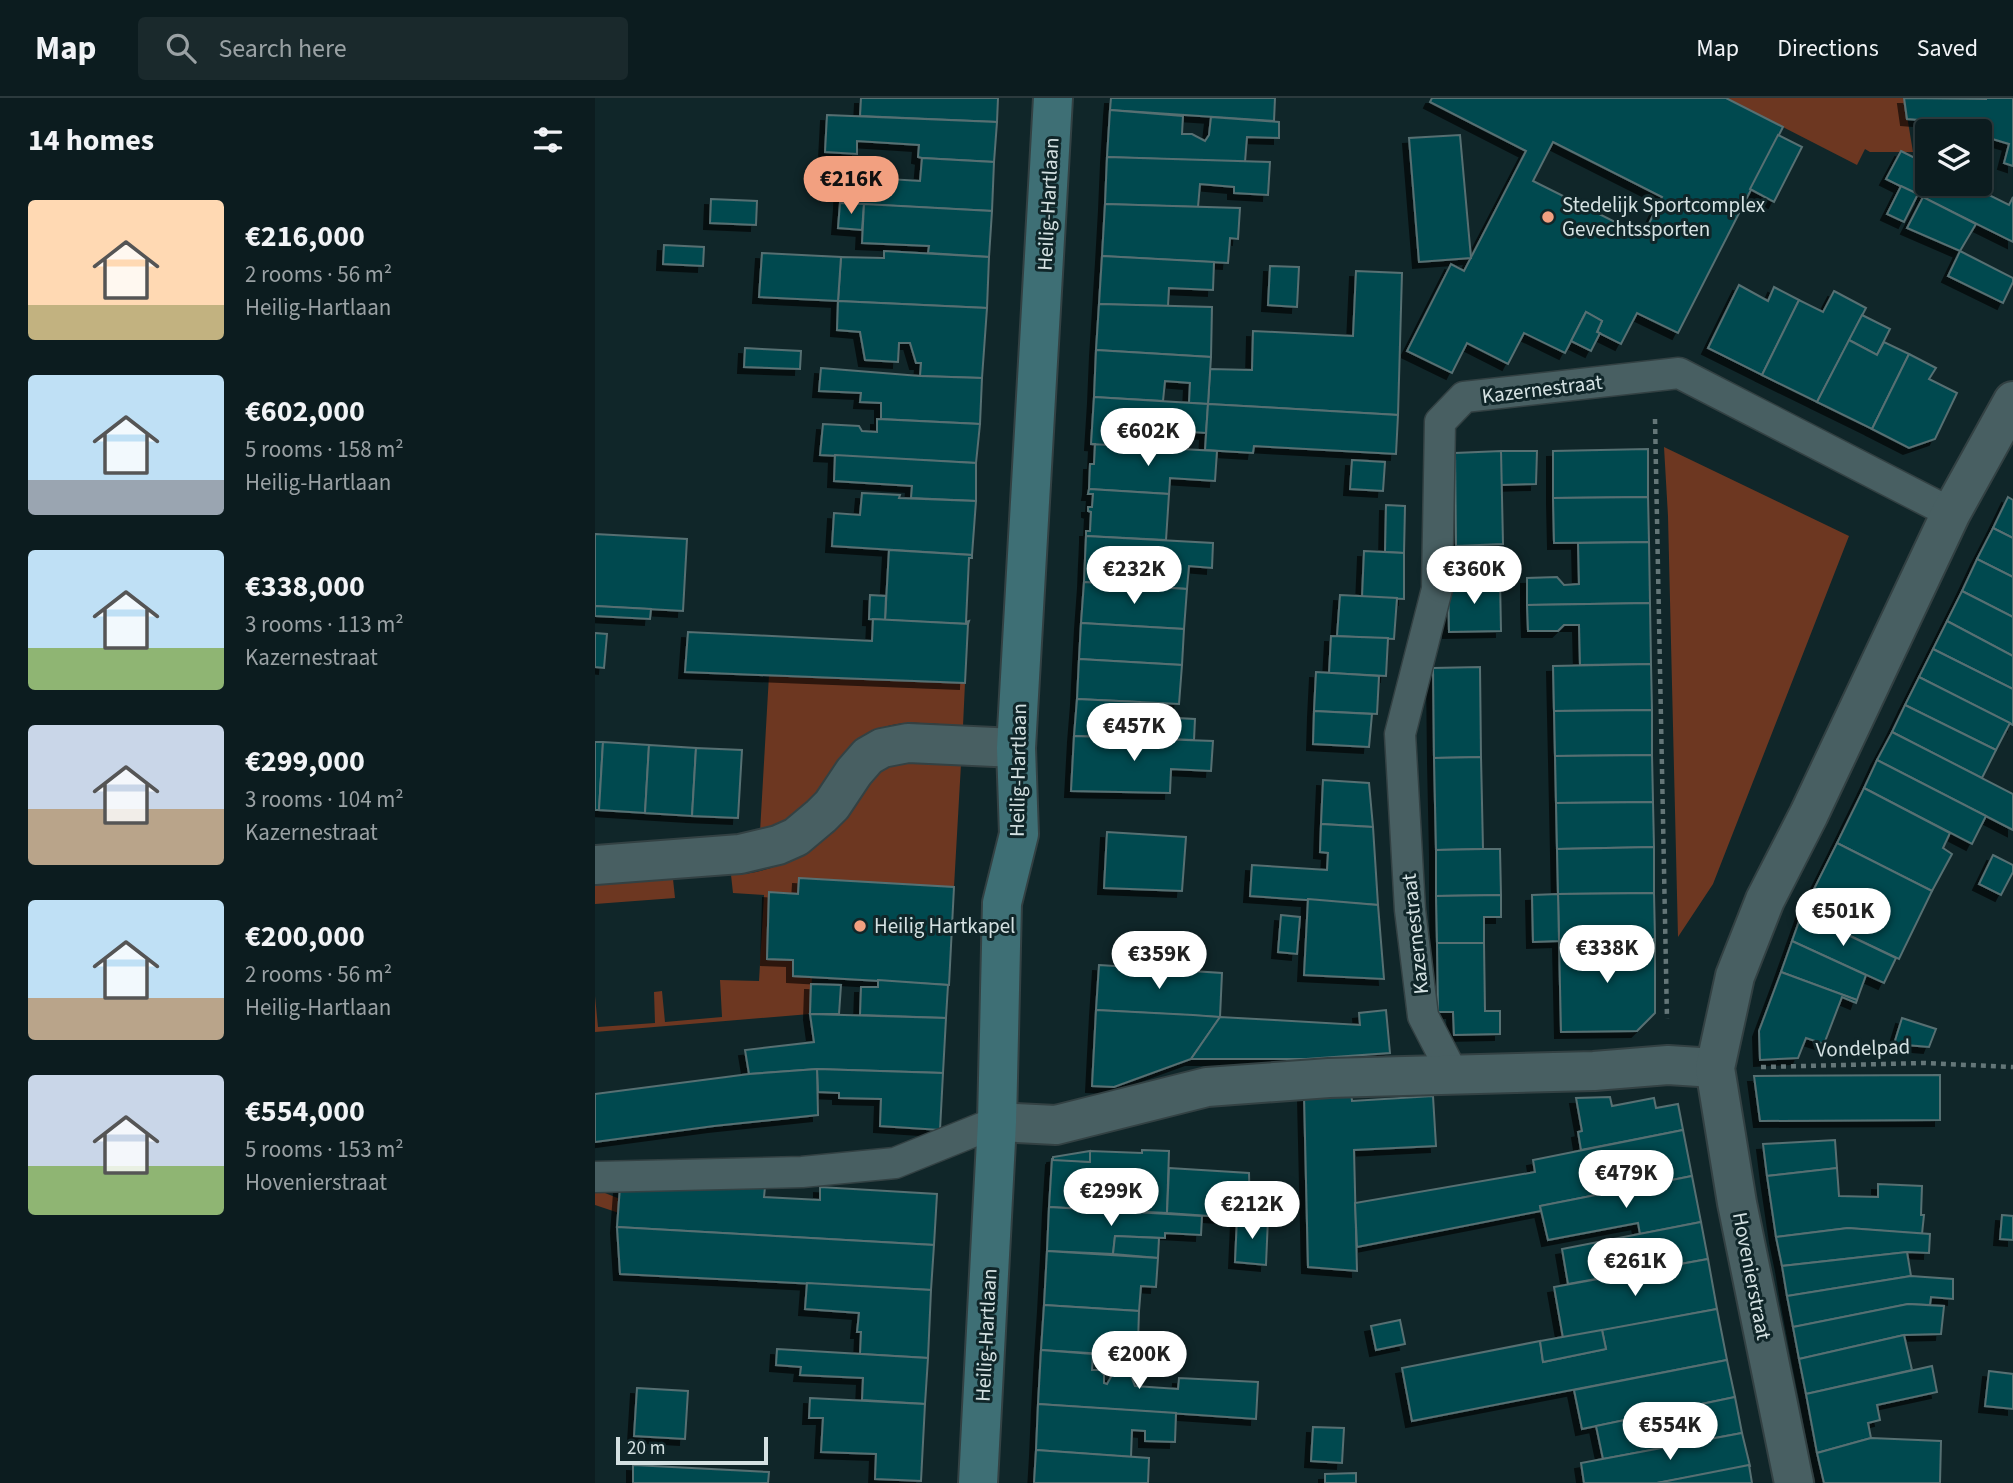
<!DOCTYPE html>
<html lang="en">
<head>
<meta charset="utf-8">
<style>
  :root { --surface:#0c1c1f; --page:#1a292c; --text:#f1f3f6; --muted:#9aa1a4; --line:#2c3a3d; --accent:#f2a080 }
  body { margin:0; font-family:"Source Sans 3",sans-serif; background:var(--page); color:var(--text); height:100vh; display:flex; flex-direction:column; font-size:26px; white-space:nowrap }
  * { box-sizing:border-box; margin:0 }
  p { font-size:23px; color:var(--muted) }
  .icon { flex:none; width:38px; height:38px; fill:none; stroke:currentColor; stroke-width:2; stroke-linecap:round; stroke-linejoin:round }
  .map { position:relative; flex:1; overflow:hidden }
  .drawer { display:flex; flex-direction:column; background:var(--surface); width:595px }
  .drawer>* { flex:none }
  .tools { position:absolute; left:1320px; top:21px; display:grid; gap:14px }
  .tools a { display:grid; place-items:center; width:77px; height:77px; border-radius:7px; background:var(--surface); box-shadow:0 2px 5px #0004,0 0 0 2px var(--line); font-size:35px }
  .scale { position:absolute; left:21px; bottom:18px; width:152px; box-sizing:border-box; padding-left:7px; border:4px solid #d4e1e2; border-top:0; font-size:19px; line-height:24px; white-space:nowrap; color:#d4e1e2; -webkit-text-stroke:5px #102629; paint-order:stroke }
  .price { position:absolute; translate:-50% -60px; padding:0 16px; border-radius:24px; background:#fff; color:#222; font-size:23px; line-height:46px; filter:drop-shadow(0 2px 4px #0008) }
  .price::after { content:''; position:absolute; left:50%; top:42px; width:21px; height:16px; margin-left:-10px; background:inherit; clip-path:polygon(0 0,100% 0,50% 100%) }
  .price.selected { background:var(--accent); color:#111 }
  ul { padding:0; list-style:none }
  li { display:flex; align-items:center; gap:21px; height:175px; padding:0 28px }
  li span { display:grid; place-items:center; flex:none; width:196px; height:140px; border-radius:7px; color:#555 }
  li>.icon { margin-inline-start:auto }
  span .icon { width:84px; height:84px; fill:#fffc; stroke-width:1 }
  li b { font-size:30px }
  h2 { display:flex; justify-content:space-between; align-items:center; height:84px; padding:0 28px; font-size:30px }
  header { display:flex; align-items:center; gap:42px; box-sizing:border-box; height:98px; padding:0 35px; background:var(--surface); border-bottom:2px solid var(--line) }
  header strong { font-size:33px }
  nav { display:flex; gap:38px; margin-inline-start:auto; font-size:24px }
  .search { width:490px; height:63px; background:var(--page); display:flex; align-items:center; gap:18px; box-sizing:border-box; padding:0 24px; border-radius:7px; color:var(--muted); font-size:26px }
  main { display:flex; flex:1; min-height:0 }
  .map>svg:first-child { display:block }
</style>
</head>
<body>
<header>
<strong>Map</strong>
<div class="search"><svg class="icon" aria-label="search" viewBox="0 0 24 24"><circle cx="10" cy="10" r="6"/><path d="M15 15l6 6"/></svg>Search here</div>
<nav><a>Map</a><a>Directions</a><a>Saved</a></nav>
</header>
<main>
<section class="drawer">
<h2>14 homes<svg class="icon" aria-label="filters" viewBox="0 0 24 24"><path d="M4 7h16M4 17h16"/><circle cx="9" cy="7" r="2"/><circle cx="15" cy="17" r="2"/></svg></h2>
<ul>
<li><span style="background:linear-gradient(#ffd9b3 75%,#c2b280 0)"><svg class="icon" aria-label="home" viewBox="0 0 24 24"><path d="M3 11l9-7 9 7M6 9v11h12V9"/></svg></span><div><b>€216,000</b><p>2 rooms · 56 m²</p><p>Heilig-Hartlaan</p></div></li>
<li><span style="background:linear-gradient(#bfe0f5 75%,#9aa5b1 0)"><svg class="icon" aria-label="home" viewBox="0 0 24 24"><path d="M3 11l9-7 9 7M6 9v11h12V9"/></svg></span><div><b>€602,000</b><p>5 rooms · 158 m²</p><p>Heilig-Hartlaan</p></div></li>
<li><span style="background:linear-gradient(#bfe0f5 70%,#8fb573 0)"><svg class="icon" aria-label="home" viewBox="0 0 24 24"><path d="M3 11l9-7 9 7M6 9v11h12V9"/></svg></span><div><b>€338,000</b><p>3 rooms · 113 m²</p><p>Kazernestraat</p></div></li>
<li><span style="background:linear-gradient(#c9d6e8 60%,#b9a48a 0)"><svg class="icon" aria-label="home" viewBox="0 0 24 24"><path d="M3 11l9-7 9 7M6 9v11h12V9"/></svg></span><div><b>€299,000</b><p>3 rooms · 104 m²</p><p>Kazernestraat</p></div></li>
<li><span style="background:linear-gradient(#bfe0f5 70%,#b9a48a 0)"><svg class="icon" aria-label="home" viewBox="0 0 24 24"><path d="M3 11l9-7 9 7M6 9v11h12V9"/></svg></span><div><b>€200,000</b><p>2 rooms · 56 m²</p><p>Heilig-Hartlaan</p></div></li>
<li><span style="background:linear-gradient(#c9d6e8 65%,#8fb573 0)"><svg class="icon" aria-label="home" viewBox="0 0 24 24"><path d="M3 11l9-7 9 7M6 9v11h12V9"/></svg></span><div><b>€554,000</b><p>5 rooms · 153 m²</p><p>Hovenierstraat</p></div></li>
</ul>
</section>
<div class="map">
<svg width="1418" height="1385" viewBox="0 0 1418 1385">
  <defs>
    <filter id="shadow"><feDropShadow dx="-6" dy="6" stdDeviation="0" flood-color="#0009"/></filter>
  </defs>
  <rect width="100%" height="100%" fill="#102629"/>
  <g fill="#6d3721">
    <polygon points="1131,0 1309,0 1318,54 1275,54 1270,51 1262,67"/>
    <polygon points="1069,349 1254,438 1118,786 1083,839 1073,418"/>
    <path d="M 174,577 L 370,585 L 368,628 C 345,627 320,622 297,627 C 249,638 241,674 211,706 C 199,719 182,727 165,734 Z"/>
    <path d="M 308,664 L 366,666 L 359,789 L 204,780 L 203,796 L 174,794 L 172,861 L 198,862 L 198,878 L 217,879 L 215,916 L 0,934 L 0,898 L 3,929 L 60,925 L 59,894 L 67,893 L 70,924 L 127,919 L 125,882 L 164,883 L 169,797 L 138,795 L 136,777 C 159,776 181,770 201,759 L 275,682 L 291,669 Z"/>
    <polygon points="78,781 80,800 0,806 0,785"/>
    <polygon points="0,1091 25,1101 24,1115 0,1107"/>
  </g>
  <g fill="#024950" stroke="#576f72" stroke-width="2" fill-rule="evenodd" filter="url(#shadow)">
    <polygon points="266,0 403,0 402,24 265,18"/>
    <polygon points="516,0 680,0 679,23 515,12"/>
    <path d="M 837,0 L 1131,0 L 1188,29 L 1083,235 L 1042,215 L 1026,246 L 1002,234 L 1007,223 L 991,214 L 970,255 L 929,235 L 913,266 L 872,245 L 857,275 L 812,253 L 856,166 L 869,173 L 931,53 L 835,4 ZM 958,44 L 1067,99 L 1048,138 L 938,83 Z"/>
    <polygon points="1309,0 1391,1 1391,0 1418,0 1418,68 1409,65 1414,46 1394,40 1396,30 1336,26 1336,23 1312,21"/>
    <polygon points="515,12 588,18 587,36 597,36 610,43 614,37 616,19 684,24 684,40 652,39 650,64 512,59"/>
    <polygon points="232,17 402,24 399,64 327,60 323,59 324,47 262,43 262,56 230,54"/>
    <polygon points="865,37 876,160 824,164 814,40"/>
    <polygon points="1183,37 1207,49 1179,104 1155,91"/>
    <polygon points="1306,53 1332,66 1332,86 1372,86 1414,107 1418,99 1418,144 1291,81"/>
    <polygon points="512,59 675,64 673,97 639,95 639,89 605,86 603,109 510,106"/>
    <polygon points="327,60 399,64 397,113 245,105 246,78 325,83"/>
    <polygon points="1306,88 1323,96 1309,124 1292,116"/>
    <polygon points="1328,99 1381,126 1365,153 1312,130"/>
    <polygon points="116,101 162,103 161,127 115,125"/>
    <polygon points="245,105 269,106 267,132 243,130"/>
    <polygon points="269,106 397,113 394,159 333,155 334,148 267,145"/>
    <polygon points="510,106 645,110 643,141 635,140 633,165 507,158"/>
    <polygon points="69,147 109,149 108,168 68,166"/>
    <polygon points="289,153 394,159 392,210 243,203 246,159 289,160"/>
    <polygon points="1365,153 1418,180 1418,184 1408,205 1353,178"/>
    <polygon points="167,155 246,159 243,203 164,199"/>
    <polygon points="507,158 619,164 618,192 574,190 573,208 504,206"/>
    <polygon points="675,168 704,169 702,209 673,207"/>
    <polygon points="761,173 807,175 803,317 613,306 615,271 657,272 658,233 758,238"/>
    <polygon points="1144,187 1173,203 1179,189 1204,202 1167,277 1113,250"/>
    <polygon points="1239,193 1271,210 1222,304 1167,277 1204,202 1228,214"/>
    <polygon points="243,203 392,210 387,280 325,278 326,265 321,265 315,245 304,245 303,264 270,262 265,234 242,232"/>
    <polygon points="504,206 617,209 616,259 501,252"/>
    <polygon points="991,214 1007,223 1002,234 1005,235 996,253 976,243"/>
    <polygon points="1267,217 1295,231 1282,257 1254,242"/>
    <polygon points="1254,242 1282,257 1289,244 1314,256 1277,331 1222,304"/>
    <polygon points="150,250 206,253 205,271 149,269"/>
    <polygon points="501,252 616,259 613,306 594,305 595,285 570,283 568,303 499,299"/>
    <polygon points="1314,256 1341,270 1334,281 1362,295 1340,341 1314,350 1277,331"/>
    <polygon points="226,270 325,278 387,280 385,326 286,321 286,305 265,304 266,295 224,293"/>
    <polygon points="499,299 613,306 611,335 567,332 566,350 496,346"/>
    <polygon points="613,306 803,317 801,356 659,348 658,355 610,352"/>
    <polygon points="282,321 385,326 381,365 225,357 228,326 264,328 267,333 282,334"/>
    <polygon points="496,346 622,353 620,383 575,380 574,396 494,391 495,366 499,366 500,346"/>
    <polygon points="1053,351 1053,399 958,400 958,353"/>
    <polygon points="906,353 942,353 941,386 906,387"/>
    <polygon points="906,353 908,446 861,448 860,355"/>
    <polygon points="240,357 381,365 381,403 316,400 317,388 239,383"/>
    <polygon points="757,362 790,364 788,393 755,391"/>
    <polygon points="494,391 574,396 571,442 491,438 491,433 495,433 496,414 493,413 493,409 497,409 498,396 493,396"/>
    <polygon points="267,395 305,397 304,400 381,403 377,457 237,448 239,415 265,417"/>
    <polygon points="1053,399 1054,444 959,445 958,400"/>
    <polygon points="1413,399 1418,402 1418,440 1398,430"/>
    <polygon points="791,407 810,408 809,455 790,454"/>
    <polygon points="1398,430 1418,440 1418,479 1382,461"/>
    <polygon points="0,436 92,441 88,513 0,508"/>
    <polygon points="491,438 618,445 617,470 594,468 592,491 489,484"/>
    <polygon points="1054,444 1055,505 932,507 932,480 962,479 969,487 984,486 983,445"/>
    <polygon points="294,452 377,457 377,460 374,460 371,524 374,523 373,526 290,522"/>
    <polygon points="769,453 809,455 809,501 767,499"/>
    <polygon points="1382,461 1418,479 1418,519 1367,493"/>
    <polygon points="905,482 906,533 854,534 853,483"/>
    <polygon points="489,484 592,491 589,531 486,525"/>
    <polygon points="1367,493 1418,519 1418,558 1352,523"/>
    <polygon points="275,497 291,498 290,522 274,521"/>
    <polygon points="745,497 802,500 799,541 742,538"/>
    <polygon points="1055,505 1056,566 985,567 984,527 969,527 963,533 933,533 932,507"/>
    <polygon points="0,508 56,511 55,521 0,518"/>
    <polygon points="278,521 373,526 370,585 90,574 93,534 277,543"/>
    <polygon points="1352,523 1418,558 1418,591 1338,551"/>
    <polygon points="486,525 589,531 587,567 484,561"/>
    <polygon points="0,535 12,536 9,570 0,569"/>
    <polygon points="736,538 793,540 791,578 734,575"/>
    <polygon points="1338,551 1418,591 1418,627 1324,579"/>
    <polygon points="484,561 587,567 584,606 482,601"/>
    <polygon points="1056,566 1057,612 959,613 958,568"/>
    <polygon points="885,569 886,659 839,660 838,570"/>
    <polygon points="721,574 784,578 782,616 719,613"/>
    <polygon points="1324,579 1415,625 1401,652 1310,607"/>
    <polygon points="482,601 545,604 544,618 600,621 599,642 479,638"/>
    <polygon points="1310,607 1401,652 1387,680 1297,634"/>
    <polygon points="1057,612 1057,657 960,658 959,613"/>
    <polygon points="719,613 777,616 774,649 718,646"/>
    <polygon points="1297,634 1418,696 1418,732 1282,662"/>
    <polygon points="479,638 618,643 616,673 576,671 575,695 476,693"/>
    <polygon points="0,644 8,644 4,712 0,712"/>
    <polygon points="8,644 54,647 50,715 4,712"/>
    <polygon points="54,647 101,650 97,718 50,715"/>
    <polygon points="101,650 147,652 143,720 97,718"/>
    <polygon points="1057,657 1058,704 961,705 960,658"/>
    <polygon points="886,659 888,751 841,752 839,660"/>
    <polygon points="1282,662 1391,718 1377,746 1269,690"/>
    <polygon points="728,682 774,685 778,729 726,726"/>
    <polygon points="1269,690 1355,735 1348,750 1357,756 1337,793 1242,745"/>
    <polygon points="1058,704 1059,749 962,751 961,705"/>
    <polygon points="726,726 778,729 783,807 655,798 657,767 732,772 733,755 725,754"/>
    <polygon points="512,734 591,739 587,793 509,790"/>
    <polygon points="1242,745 1337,793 1304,861 1207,815"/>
    <polygon points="1059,749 1059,795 963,796 962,751"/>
    <polygon points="888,751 905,751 906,797 841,798 841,752"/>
    <polygon points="1398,757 1418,767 1418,774 1406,797 1384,786"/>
    <polygon points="204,780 359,789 354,887 198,878 198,862 172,861 174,794 203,796"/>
    <polygon points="1059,795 1060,841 964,843 963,796"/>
    <polygon points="963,796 964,843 938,844 937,797"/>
    <polygon points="906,797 906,819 889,819 889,845 842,845 841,798"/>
    <polygon points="713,801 783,807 789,881 709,877"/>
    <polygon points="1207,815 1301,860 1289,885 1197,843"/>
    <polygon points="686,817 705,819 702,856 683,854"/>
    <polygon points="1060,841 1060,915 1042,933 966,934 964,843"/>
    <polygon points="1197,843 1271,877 1262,902 1186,874"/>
    <polygon points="842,845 889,845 890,913 905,913 905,936 859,937 858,914 843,914"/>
    <polygon points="504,867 627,875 625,919 501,912"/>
    <polygon points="1186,874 1262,902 1261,905 1247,899 1229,946 1211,940 1203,960 1165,962 1164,933"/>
    <polygon points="283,882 353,887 351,920 265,917 266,889 283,889"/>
    <polygon points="216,886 246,887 244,916 215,916"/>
    <polygon points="501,912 598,917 625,919 596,961 519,989 497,988"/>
    <polygon points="791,912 795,955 711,961 596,961 625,919 765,927 764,915"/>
    <polygon points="215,916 351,920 348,975 222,971 154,976 150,952 219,944"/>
    <polygon points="1307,920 1341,931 1334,949 1299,946"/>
    <polygon points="222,971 348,975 345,1032 285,1028 286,1001 244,1000 244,995 223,994"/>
    <polygon points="222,971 223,1017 119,1028 0,1044 0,996 154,976"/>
    <polygon points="1345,977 1345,1022 1165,1023 1159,978"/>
    <polygon points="756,993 757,1003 838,998 841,1048 759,1052 762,1173 713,1169 709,996"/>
    <polygon points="1015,999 1017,1008 1059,1000 1061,1010 1083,1006 1088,1032 986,1052 983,1034 987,1033 981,1000"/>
    <polygon points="1088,1032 1097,1078 945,1108 946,1113 762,1149 760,1105 940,1074 938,1062"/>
    <polygon points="1240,1042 1242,1070 1172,1078 1168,1046"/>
    <polygon points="547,1052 574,1053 572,1115 454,1109 457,1061 495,1064 495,1053 547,1055"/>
    <polygon points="495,1053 495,1064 458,1062 458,1059"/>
    <polygon points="574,1070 654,1075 655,1119 642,1120 572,1115"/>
    <polygon points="1242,1070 1244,1098 1283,1099 1283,1086 1327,1088 1326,1117 1329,1117 1327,1136 1253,1130 1181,1139 1172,1078"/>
    <polygon points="1097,1078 1106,1124 1045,1136 1043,1125 953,1142 945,1108"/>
    <polygon points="98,1085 170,1089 169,1099 225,1102 225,1089 342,1096 339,1147 22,1129 25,1089 98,1092"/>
    <polygon points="454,1109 607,1118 606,1137 570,1135 570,1140 520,1138 518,1156 452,1153"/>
    <polygon points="1407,1117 1418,1118 1418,1142 1405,1141"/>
    <polygon points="655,1119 673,1120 671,1167 640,1164 642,1120"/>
    <polygon points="1106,1124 1113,1161 973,1186 967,1151"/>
    <polygon points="22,1129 339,1147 336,1192 25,1176"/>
    <polygon points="1253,1130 1335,1136 1334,1155 1312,1154 1187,1168 1181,1139"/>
    <polygon points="520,1138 564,1140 563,1160 518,1156"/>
    <polygon points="452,1153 563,1160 561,1189 546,1188 544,1213 449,1207"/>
    <polygon points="1312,1154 1316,1178 1192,1198 1187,1168"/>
    <polygon points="1113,1161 1122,1211 968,1240 959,1189"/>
    <polygon points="1316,1178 1358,1181 1358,1201 1336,1199 1335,1207 1313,1206 1198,1229 1192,1198"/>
    <polygon points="212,1185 336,1192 333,1260 265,1256 266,1234 262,1234 264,1215 210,1211"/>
    <polygon points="1313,1206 1349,1208 1346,1236 1309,1237 1204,1261 1198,1229"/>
    <polygon points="449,1207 544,1213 543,1245 559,1246 558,1259 446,1252"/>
    <polygon points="1122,1211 1132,1262 817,1323 807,1270 945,1243 948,1264 1011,1251 1007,1232"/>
    <polygon points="805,1222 810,1246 781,1252 776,1228"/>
    <polygon points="1007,1232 1011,1251 948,1264 945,1243"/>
    <polygon points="1309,1237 1317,1272 1211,1296 1204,1261"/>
    <polygon points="182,1251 333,1260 330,1306 267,1302 268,1280 205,1277 206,1269 181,1267"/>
    <polygon points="446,1252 498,1256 497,1272 505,1272 509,1277 509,1285 512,1286 517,1277 536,1278 540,1288 583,1291 584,1280 663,1284 661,1321 443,1306"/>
    <polygon points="1132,1262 1140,1299 987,1331 979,1292"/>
    <polygon points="1337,1268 1342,1294 1282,1307 1285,1322 1273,1325 1276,1340 1222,1355 1211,1296"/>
    <polygon points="1394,1273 1418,1276 1418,1311 1390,1308"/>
    <polygon points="42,1290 93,1293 90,1341 39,1338"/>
    <polygon points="1140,1299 1147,1335 1008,1361 1001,1328"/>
    <polygon points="215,1300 330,1306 326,1383 280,1381 281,1356 226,1354 228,1320 214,1320"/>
    <polygon points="443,1306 581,1315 580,1344 550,1343 550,1333 537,1332 536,1359 441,1352"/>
    <polygon points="718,1329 749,1330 747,1365 716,1363"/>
    <polygon points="1147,1335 1155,1368 1062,1385 989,1385 986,1365"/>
    <polygon points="1276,1340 1346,1343 1345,1385 1229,1385 1222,1355"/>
    <polygon points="441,1352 554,1360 553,1385 439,1385"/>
    <polygon points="38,1367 174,1374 173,1385 38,1385"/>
    <polygon points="1154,1367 1157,1385 1062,1385"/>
    <polygon points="761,1375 761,1385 730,1385 730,1376"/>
  </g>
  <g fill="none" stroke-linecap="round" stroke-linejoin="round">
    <defs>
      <g id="lane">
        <polyline points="859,978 828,918 815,812 805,636 842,491 845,324 869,299 1084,275 1356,415"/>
        <polyline points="0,1079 207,1074 300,1065 402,1024"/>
      </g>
      <g id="street">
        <polyline points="0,767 145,756 183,747 201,739 226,718 237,707 259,674 273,658 287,650 313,645 421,650"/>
        <polyline points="402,1024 461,1027 612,989 734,980 999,973 1073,967 1120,970"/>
        <polyline points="1199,1385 1142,1105 1120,970 1140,878 1170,802 1214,716 1356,415 1418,303"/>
      </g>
      <polyline id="secondary" points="383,1385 402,1024 407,805 424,736 421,650 458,0"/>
    </defs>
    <use href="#lane" stroke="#334143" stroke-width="33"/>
    <use href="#street" stroke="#334143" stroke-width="42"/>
    <use href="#secondary" stroke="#334143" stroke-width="42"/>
    <g stroke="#647678" stroke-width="4.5" stroke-dasharray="5 5" stroke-linecap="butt">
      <polyline points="1060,321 1072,921"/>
      <polyline points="1166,969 1329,965 1418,969"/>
    </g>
    <use href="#lane" stroke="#485f62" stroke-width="30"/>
    <use href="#street" stroke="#485f62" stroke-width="38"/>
    <use href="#secondary" stroke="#3e6f75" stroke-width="38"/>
  </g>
  <g fill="#f2a080" stroke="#102629" stroke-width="2.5">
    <circle cx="953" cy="119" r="7"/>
    <circle cx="265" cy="828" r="7"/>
  </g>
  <g text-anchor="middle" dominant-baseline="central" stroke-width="6" stroke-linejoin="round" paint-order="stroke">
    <g font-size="21" fill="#d4e1e2" stroke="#102629">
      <text transform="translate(453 106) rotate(-87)">Heilig-Hartlaan</text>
      <text transform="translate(947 291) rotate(-7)">Kazernestraat</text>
      <text transform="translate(423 672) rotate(-89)">Heilig-Hartlaan</text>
      <text transform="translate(820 836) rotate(-96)">Kazernestraat</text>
      <text transform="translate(1268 950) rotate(-2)">Vondelpad</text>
      <text transform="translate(1157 1178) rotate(79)">Hovenierstraat</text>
      <text transform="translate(391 1237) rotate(-87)">Heilig-Hartlaan</text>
    </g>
    <g font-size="21" fill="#d4e1e2" stroke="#102629" text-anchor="start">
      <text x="967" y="107">Stedelijk Sportcomplex<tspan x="967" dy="24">Gevechtssporten</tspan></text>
      <text x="279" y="828">Heilig Hartkapel</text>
    </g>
  </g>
</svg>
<div class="tools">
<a><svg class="icon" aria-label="layers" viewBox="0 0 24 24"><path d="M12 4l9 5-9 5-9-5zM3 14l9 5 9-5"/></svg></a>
</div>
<div class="scale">20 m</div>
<b class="price selected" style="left:256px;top:118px">€216K</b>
<b class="price" style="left:553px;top:370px">€602K</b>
<b class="price" style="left:539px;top:508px">€232K</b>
<b class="price" style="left:879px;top:508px">€360K</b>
<b class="price" style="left:539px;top:665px">€457K</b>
<b class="price" style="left:1248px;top:850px">€501K</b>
<b class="price" style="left:1012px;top:887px">€338K</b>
<b class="price" style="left:564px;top:893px">€359K</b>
<b class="price" style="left:1031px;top:1112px">€479K</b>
<b class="price" style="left:516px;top:1130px">€299K</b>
<b class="price" style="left:657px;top:1143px">€212K</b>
<b class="price" style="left:1040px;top:1200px">€261K</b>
<b class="price" style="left:544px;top:1293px">€200K</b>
<b class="price" style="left:1075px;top:1364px">€554K</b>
</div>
</main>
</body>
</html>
